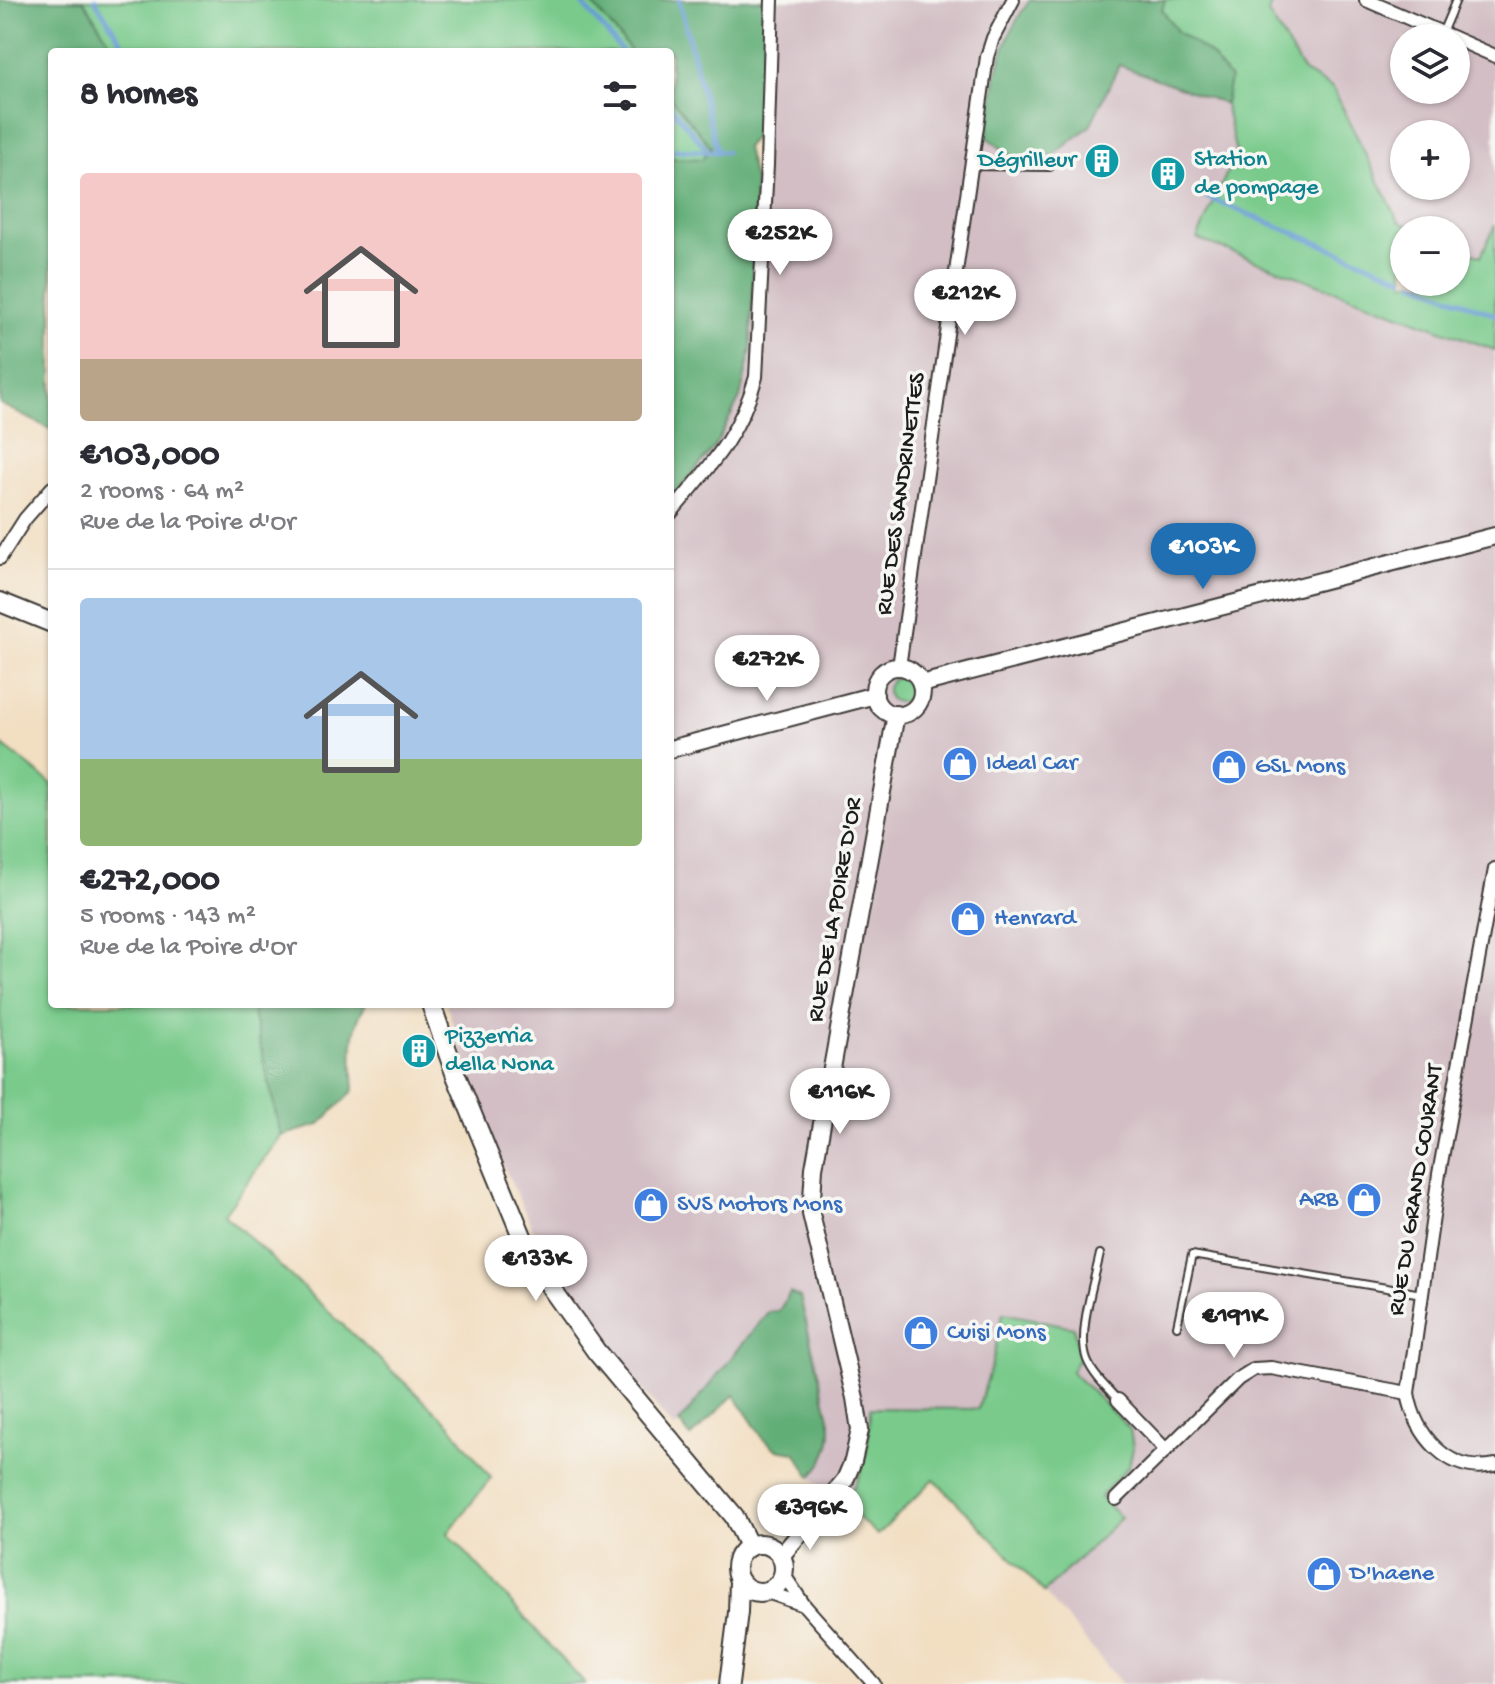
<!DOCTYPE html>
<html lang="en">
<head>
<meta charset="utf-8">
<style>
  :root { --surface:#fff; --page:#f7f7f7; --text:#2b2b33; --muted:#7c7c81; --line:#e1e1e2; --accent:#1f6fb2 }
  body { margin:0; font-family:"Gochi Hand",sans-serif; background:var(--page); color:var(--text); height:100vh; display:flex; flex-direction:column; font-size:30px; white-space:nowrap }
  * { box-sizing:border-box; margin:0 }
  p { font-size:26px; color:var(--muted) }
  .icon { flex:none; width:44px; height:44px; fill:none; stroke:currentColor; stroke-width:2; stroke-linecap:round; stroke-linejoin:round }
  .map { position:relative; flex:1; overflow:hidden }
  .panel { position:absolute; left:48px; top:48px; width:626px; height:960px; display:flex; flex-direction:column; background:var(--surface); border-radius:8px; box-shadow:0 2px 6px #0004 }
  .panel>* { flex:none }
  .fabs { position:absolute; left:1390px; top:24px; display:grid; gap:16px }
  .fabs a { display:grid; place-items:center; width:80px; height:80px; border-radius:50%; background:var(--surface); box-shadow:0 2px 6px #0004; font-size:40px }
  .price { position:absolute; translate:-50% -68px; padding:0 18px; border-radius:28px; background:#fff; color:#222; font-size:26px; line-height:52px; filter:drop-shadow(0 2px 4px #0008) }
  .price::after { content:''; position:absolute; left:50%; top:48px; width:24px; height:18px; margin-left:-12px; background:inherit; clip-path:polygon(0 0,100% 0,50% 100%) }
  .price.active { background:var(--accent); color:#fff }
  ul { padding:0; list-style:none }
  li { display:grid; align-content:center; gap:16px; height:424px; padding:0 32px }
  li+li { border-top:2px solid var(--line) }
  li span { display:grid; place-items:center; height:248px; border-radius:8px; color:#555 }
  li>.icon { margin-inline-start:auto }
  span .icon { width:144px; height:144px; fill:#fffc; stroke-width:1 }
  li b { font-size:34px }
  h2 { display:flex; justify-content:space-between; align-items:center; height:96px; padding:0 32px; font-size:34px }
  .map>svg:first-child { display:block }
</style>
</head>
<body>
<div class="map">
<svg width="1495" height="1684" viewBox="0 0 1495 1684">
  <rect width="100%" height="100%" fill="#f6f6f2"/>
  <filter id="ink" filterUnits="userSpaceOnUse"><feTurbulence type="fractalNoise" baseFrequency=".0125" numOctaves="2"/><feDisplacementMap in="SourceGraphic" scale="16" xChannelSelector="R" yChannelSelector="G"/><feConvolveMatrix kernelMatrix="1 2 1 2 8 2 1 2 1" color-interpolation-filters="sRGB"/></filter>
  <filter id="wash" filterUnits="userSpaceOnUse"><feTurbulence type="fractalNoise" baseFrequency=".006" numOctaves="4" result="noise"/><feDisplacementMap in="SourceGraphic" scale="32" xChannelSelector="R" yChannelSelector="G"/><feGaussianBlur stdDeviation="1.8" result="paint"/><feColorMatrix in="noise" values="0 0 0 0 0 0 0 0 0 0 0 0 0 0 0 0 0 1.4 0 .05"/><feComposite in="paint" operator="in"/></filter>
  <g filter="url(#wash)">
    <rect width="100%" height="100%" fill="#f2dec1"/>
    <path fill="#d2bec4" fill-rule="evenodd" d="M 765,0 L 1495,0 L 1495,1684 L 1122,1684 L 1044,1592 L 934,1479 L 878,1535 L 811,1477 L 795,1452 L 734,1395 L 691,1437 L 680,1423 L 674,1429 L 604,1342 L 560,1280 L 533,1229 L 498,1154 L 446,1004 L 670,1004 L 670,501 L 715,446 L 740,398 L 751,350 L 756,133 L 765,43 ZM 1404,38 L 1456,38 L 1456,90 L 1404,90 ZM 1404,134 L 1456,134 L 1456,186 L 1404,186 ZM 1404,230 L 1456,230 L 1456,282 L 1404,282 Z"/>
    <g fill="#79ca8b" stroke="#4a7354" stroke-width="2">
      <polygon points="83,0 589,0 632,52 116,52"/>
      <polygon points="1165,0 1273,0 1268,13 1304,72 1333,88 1399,222 1418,230 1404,230 1404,282 1456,282 1456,246 1481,256 1495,225 1495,350 1197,239 1236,153 1225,104 1230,79 1210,54 1177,31 1162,10"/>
      <polygon points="670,97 711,147 716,201 701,159 670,158"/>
      <circle cx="899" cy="690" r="12"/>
      <polygon points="0,743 52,784 52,1004 251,1004 281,1136 224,1214 450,1425 491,1478 448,1533 585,1684 0,1684"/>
      <path d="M 1003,1313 L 1074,1327 L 1079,1358 L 1071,1371 L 1130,1429 L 1133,1448 L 1129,1466 L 1100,1497 L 1121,1518 L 1044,1592 L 934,1479 L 878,1535 L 843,1505 C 867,1469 869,1450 870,1408 L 978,1409 L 992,1364 Z"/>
    </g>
    <g fill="#62ae77" stroke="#3f654a" stroke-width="2">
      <polygon points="0,0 83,0 116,52 52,52 52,430 0,404"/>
      <polygon points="589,0 765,0 765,43 756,133 746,148 755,184 751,350 740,398 715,446 670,501 670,158 702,159 711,147 670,97 670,52 632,52"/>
      <path d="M 1030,0 L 1165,0 L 1162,10 L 1177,31 L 1210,54 L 1230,79 L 1225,104 L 1119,65 L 1090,126 L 1050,158 L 1011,156 L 987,137 C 994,86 997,43 1030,0 Z"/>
      <path d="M 251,1004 L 366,1004 C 349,1029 352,1060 354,1090 L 319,1125 L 281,1136 Z"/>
      <path d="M 790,1292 L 800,1297 L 831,1426 C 831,1448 825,1460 811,1477 L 795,1452 L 776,1449 L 763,1438 L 734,1395 L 691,1437 L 679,1423 L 768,1312 L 779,1311 Z"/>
    </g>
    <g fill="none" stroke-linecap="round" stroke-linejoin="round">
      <g stroke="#699cd4" stroke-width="5">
        <polyline points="95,0 128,52"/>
        <polyline points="579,0 623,52"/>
        <polyline points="679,0 717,151"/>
        <polyline points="670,106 708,151"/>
        <polyline points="670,150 726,152"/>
        <polyline points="1206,197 1404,278"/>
        <polyline points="1414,282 1495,315"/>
      </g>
    </g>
  </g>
  <g filter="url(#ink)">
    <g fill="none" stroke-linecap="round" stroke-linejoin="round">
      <defs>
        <g id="service">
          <polyline points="1442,33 1456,0"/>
          <polyline points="970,166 1050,167"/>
          <path d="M 1100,1254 C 1094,1282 1077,1334 1087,1360 C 1093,1375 1107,1388 1118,1400"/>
          <polyline points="1177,1326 1192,1255 1422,1294"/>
        </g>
        <g id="minor">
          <polyline points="1366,0 1454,38"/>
          <polyline points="1456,39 1495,56"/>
          <path d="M 670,514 C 709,467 739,437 756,377 L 767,165 L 772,0"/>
          <polyline points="0,558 25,519 52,488"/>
          <polyline points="899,667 987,57 993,38 1013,0"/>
          <path d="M 1495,869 L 1439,1174 L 1408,1393 C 1415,1435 1448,1475 1495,1465"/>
          <polyline points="1118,1400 1166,1450"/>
          <polyline points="1116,1499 1238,1379 1254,1369 1271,1368 1408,1393"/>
          <polyline points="784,1575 804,1605 874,1684"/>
          <polyline points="767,1592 804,1605"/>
        </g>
        <g id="tertiary">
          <circle cx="898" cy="691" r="24"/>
          <polyline points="921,684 1495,536"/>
          <polyline points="670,749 875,695"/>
          <polyline points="781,1556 845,1480 853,1461 860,1430 855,1398 811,1214 814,1168 896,714"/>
        </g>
        <g id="secondary">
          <polyline points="0,602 52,623"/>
          <polyline points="431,1004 455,1073 526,1246 552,1289 596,1351 734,1516 749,1546"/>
          <circle cx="760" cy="1568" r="24"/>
          <polyline points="729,1684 738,1612 739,1582"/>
        </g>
      </defs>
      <use href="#service" stroke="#3c3935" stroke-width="10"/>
      <use href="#minor" stroke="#3c3935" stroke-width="16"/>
      <use href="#tertiary" stroke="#3c3935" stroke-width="20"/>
      <use href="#secondary" stroke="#3c3935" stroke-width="22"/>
      <use href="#service" stroke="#fff" stroke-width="6"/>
      <use href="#minor" stroke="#fff" stroke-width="12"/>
      <use href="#tertiary" stroke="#fff" stroke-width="16"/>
      <use href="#secondary" stroke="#fff" stroke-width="18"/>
    </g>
  </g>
  <defs>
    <symbol id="building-disc" viewBox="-11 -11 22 22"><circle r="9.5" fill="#0f9aa8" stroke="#f6f6f2"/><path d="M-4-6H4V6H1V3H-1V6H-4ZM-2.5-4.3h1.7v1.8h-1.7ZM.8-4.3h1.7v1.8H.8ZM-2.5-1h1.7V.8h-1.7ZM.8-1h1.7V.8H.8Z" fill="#fff"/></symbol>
    <symbol id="shop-disc" viewBox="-11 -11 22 22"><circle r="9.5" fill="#3f7fe0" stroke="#f6f6f2"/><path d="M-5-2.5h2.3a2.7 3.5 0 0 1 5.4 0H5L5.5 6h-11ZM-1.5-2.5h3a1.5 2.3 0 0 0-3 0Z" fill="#fff"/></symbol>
  </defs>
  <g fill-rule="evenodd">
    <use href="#building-disc" x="1082" y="141" width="40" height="40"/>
    <use href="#building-disc" x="1148" y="154" width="40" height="40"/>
    <use href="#shop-disc" x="940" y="744" width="40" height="40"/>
    <use href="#shop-disc" x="1209" y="747" width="40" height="40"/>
    <use href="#shop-disc" x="948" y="899" width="40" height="40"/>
    <use href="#building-disc" x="399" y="1031" width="40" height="40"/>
    <use href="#shop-disc" x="1344" y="1180" width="40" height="40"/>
    <use href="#shop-disc" x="631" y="1185" width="40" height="40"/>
    <use href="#shop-disc" x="901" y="1313" width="40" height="40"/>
    <use href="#shop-disc" x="1304" y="1554" width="40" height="40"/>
  </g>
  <g text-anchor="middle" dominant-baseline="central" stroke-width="7" stroke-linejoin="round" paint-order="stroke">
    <g font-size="24" fill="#0d838f" stroke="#f6f6f2" text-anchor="start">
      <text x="1194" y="160">Station<tspan x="1194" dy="28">de pompage</tspan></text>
      <text x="1076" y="161" text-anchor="end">Dégrilleur</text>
      <text x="445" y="1037">Pizzerria<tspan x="445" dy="28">della Nona</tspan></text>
    </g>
    <g font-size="24" fill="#1c1c1c" stroke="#f6f6f2">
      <text transform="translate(902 494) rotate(-82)">RUE DES SANDRINETTES</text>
      <text transform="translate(836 910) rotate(-80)">RUE DE LA POIRE D'OR</text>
      <text transform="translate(1417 1190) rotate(-81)">RUE DU GRAND COURANT</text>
    </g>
    <g font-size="24" fill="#366cbe" stroke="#f6f6f2" text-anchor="start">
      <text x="986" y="764">Ideal Car</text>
      <text x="1255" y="767">GSL Mons</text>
      <text x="994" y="919">Henrard</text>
      <text x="1338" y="1200" text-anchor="end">ARB</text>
      <text x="677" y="1205">SVS Motors Mons</text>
      <text x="947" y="1333">Cuisi Mons</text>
      <text x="1350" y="1574">D'haene</text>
    </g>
  </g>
</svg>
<div class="fabs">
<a><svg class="icon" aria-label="layers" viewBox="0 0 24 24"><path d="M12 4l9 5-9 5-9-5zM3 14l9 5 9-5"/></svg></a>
<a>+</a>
<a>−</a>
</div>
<b class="price" style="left:780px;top:277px">€252K</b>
<b class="price" style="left:965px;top:337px">€212K</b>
<b class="price active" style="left:1203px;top:591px">€103K</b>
<b class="price" style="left:767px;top:703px">€272K</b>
<b class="price" style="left:840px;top:1136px">€116K</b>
<b class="price" style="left:536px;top:1303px">€133K</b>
<b class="price" style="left:1234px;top:1360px">€191K</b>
<b class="price" style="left:810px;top:1552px">€396K</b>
<section class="panel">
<h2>8 homes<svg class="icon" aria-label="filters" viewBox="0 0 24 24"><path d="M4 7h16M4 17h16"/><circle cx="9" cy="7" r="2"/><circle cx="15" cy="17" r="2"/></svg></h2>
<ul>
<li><span style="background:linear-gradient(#f6c9c9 75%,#b9a48a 0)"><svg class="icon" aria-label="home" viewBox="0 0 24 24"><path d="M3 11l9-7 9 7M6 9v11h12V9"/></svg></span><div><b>€103,000</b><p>2 rooms · 64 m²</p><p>Rue de la Poire d'Or</p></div></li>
<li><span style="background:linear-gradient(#a9c7e8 65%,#8fb573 0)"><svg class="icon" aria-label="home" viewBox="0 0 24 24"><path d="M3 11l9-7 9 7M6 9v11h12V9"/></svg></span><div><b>€272,000</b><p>5 rooms · 143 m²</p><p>Rue de la Poire d'Or</p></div></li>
</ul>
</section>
</div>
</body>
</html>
